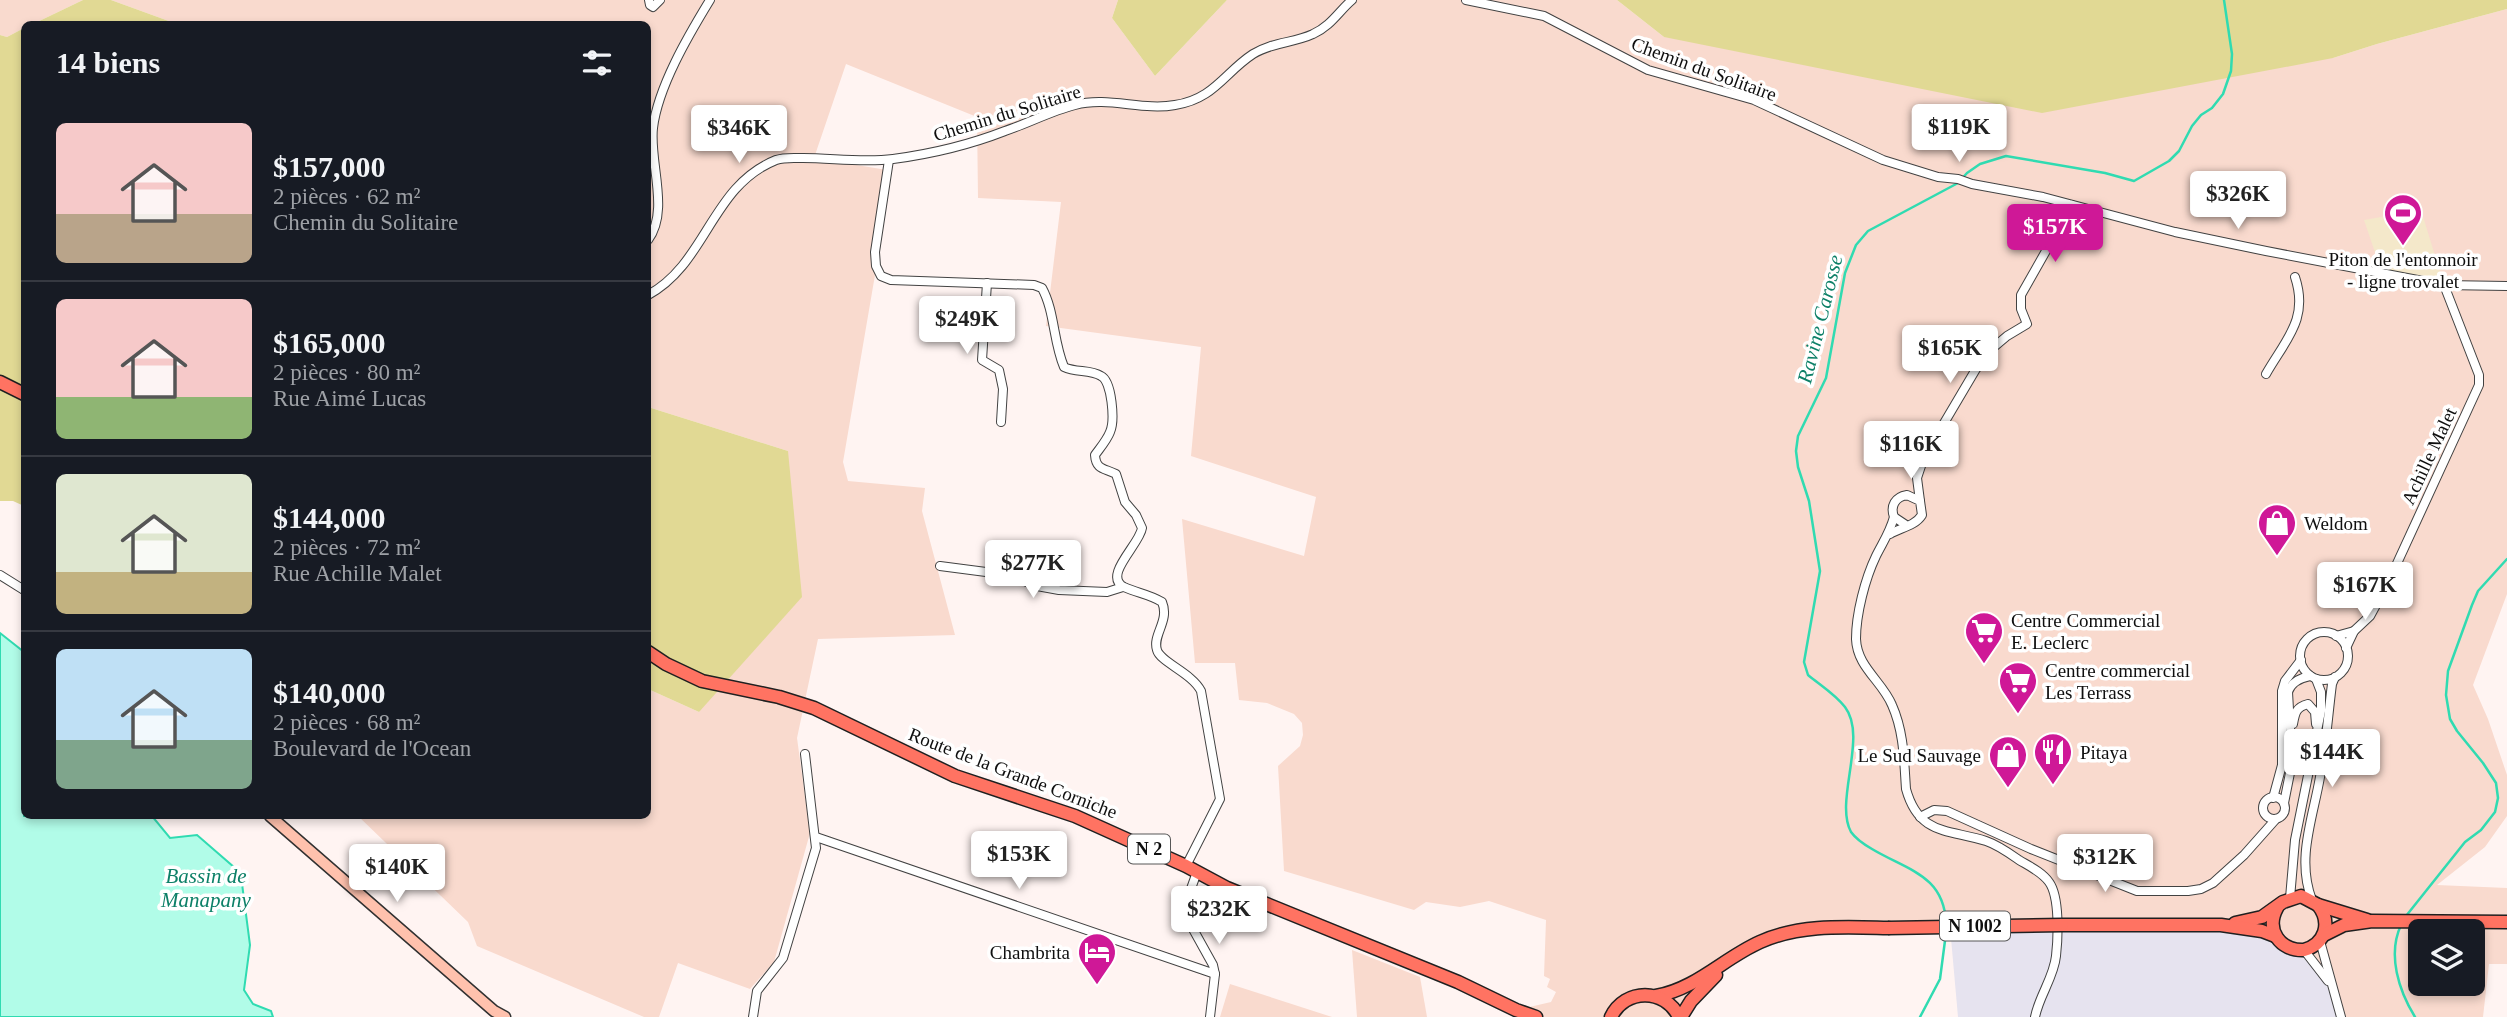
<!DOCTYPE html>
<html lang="fr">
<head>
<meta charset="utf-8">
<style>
  :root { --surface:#171b24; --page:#20242c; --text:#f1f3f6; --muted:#9ea1a6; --line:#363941; --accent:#cf1897 }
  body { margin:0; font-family:"Times New Roman",serif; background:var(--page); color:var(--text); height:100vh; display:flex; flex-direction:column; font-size:26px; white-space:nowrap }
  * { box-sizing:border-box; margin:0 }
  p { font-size:23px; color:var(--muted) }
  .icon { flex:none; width:38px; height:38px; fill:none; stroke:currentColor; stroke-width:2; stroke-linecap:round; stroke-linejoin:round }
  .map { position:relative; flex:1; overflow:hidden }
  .drawer { position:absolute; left:21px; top:21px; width:630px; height:798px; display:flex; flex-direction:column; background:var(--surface); border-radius:10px; box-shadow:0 4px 10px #0003 }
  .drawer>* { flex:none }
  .fabs { position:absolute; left:2408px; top:919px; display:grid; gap:14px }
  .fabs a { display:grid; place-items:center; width:77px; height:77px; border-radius:10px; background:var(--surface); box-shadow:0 4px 10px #0003; font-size:35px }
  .price { position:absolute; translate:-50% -60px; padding:0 16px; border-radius:7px; background:#fff; color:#222; font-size:23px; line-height:46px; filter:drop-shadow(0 2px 4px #0008) }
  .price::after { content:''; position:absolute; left:50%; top:42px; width:21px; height:16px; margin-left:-10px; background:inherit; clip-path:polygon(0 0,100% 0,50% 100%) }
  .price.current { background:var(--accent); color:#fff }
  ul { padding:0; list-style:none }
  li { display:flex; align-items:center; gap:21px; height:175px; padding:0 35px }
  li+li { border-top:2px solid var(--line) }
  li span { display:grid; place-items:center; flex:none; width:196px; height:140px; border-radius:10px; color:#555 }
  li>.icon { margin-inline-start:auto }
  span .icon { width:84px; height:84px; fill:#fffc; stroke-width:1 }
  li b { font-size:30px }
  h2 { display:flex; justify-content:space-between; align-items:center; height:84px; padding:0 35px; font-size:30px }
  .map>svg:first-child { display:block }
</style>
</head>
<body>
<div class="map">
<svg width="2507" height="1017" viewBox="0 0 2507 1017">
  <rect width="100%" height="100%" fill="#fff4f2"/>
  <polygon fill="#e6e3ef" points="1950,927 2262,931 2303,950 2330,984 2340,1017 1958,1017"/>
  <g fill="#f9dace" fill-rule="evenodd">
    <polygon points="0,0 83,0 33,24 24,24 24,28 7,37 0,35"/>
    <path d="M 111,0 L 1118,0 L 1112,18 L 1155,76 L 1227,0 L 1617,0 L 1664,37 L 2333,58 L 2377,44 L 2507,9 L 2507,594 L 2473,685 L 2488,719 L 2507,775 L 2507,816 L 2485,847 L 2437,885 L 2507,888 L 2507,964 L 2489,964 L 2483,1017 L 2341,1017 L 2330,984 L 2304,950 L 2262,931 L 2062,925 L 1776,936 L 1720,970 L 1681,1017 L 1526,1017 L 1516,1010 L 1551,1002 L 1556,992 L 1547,987 L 1550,979 L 1544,976 L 1546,920 L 1489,901 L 1460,907 L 1426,902 L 1414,910 L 1284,871 L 1278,766 L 1300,746 L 1303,735 L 1302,723 L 1294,714 L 1267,703 L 1239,700 L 1235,663 L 1195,663 L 1182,519 L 1304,556 L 1316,497 L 1191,456 L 1201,347 L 1046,326 L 1061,202 L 978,198 L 977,117 L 846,64 L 814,158 L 887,170 L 875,275 L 843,462 L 848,481 L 925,488 L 922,511 L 955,635 L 818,639 L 797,738 L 810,833 L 774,962 L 750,989 L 678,963 L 659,1017 L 644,1017 L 477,946 L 468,922 L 358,816 L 648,816 L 648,689 L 699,712 L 788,451 L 648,407 L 648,24 L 177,24 ZM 2420,931 L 2473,931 L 2473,984 L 2420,984 Z"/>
    <polygon points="1352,950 1420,977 1427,1017 1357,1017"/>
    <polygon points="1230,984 1332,1017 1220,1017"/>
  </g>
  <g fill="#e1d994">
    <polygon points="83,0 111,0 177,24 33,24"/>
    <polygon points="1118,0 1227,0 1155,76 1112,18"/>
    <polygon points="1617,0 2507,0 2507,9 2377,44 2333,58 2042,113 1664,37"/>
    <polygon points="24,28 24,506 13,501 0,501 0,35 7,37"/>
    <polygon points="648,407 788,451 802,597 699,712 648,689"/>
  </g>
  <polygon fill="#f4e8ca" points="2421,210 2444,285 2382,273 2364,220"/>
  <polygon fill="#b1fce8" stroke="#30dbb1" stroke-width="2" points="0,633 24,652 24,816 152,816 170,838 197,835 235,868 241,876 250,945 244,990 253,1004 271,1011 273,1017 0,1017"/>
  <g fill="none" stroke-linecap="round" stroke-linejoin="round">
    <g stroke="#30dbb1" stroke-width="2.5">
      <polyline points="2406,916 2465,842 2481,830 2495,812 2498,798 2496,783 2483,763 2457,731 2450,719 2446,695 2448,671 2472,605 2478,591 2507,559"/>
      <path d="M 1946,923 C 1944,875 1907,870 1872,849 C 1865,845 1856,839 1851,832 C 1834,801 1868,737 1845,707 C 1835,694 1820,685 1808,675 L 1804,662 L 1820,571 L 1809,501 L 1798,467 L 1796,451 L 1798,436 L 1826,378 L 1845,273 L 1856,245 L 1868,231 L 1958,183 L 1967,173 L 1980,164 L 2006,156 L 2105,173 L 2134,181 L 2169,161 L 2179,151 L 2192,126 L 2201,115 L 2212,108 L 2223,94 L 2231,71 L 2232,54 L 2224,0"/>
      <path d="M 2401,925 C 2387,955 2399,991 2415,1017"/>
      <polyline points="1920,1017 1940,979 1946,933"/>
    </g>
    <defs>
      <g id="street">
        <polyline points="649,0 650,5 653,7 660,0"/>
        <polyline points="1466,0 1544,16 1648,70 1754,100 1883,160 1938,177 1958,179 1972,184 2043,197 2175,232 2266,251 2444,285 2507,286"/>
        <path d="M 889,160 L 875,252 L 876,266 L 881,276 L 891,280 L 1034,285 L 1042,288 C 1055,312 1053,341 1064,367 C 1076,373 1090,369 1101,376 C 1112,381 1115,421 1110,432 C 1107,440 1100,448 1095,455 C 1096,470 1104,468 1116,474 L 1125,502 L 1136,515 L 1142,528 C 1140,544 1102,576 1124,587 C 1137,593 1149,594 1162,602 C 1170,621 1152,635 1157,650 C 1160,662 1192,673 1201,691 L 1220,799 L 1186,866"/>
        <path d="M 648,240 C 670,211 649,162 653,128 C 658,87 688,36 710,0"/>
        <polyline points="987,283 982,360 999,370 1003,389 1001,422"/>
        <path d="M 648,295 C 707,263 711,186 776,160 C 784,157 794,158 803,158 C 832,158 864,163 893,159 C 931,154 969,145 1005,131 C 1029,123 1051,111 1075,105 C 1108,96 1142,111 1175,105 C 1214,99 1224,73 1253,54 C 1272,42 1294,43 1313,34 C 1331,26 1339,11 1352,0"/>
        <path d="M 2266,374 C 2286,339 2309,319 2295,277"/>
        <polyline points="1920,501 1917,478 1924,457 1976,369 1988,352 2007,336 2027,324 2021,309 2021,295 2072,205"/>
        <path d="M 1894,517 C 1890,532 1883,542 1876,556 C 1865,579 1856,614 1856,639 C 1857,667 1882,681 1892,705 C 1904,732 1904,760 1906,789 C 1919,836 1949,829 1986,841 C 1998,845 2009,853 2019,860 C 2029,866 2042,872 2049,882 C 2060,897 2058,938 2056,956 C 2054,977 2039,996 2035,1017"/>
        <path d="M 1890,534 C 1900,528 1915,526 1922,515 L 1920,501 L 1907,495 C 1895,497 1890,506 1894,517 L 1906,525"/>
        <polyline points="940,566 1009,575 1037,586 1059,590 1107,592 1123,587"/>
        <polyline points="0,575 24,590"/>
        <polyline points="2354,631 2370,616 2388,583 2479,385 2479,375 2444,285"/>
        <circle cx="2324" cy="656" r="24"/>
        <polyline points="2336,636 2354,631 2346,648"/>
        <path d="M 2293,724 C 2295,713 2296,707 2308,704 L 2315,712 L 2316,724"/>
        <circle cx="2274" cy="808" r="11"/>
        <polyline points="2273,798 2282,765 2282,691 2285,681 2301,660"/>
        <path d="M 2284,803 L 2292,763 L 2288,692 C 2291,682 2300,678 2310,676"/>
        <polyline points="1920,817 1934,810 1947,811 2031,849 2137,891 2188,891 2201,889 2213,883 2244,855 2276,819"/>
        <polyline points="816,837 1215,974"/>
        <polyline points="1197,872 1184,908 1188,920 1213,965 1215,974 1210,1017"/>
        <polyline points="2290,898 2295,840 2321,711 2321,692 2316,679"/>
        <path d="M 2312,900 C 2296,859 2313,818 2320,777 C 2326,746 2328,715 2332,684 L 2335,677"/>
        <polyline points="2320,941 2341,1017"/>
        <polyline points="2304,950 2328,981"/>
        <polyline points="753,1017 757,991 783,958 816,848 805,754"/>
      </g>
      <polyline id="secondary" points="270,816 494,1011 505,1017"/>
      <g id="primary">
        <polyline points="0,382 24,394"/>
        <polyline points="648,652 666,664 702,681 779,697 814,708 955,776 1075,816 1186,866 1227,888 1458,982 1516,1010 1536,1017"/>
        <path d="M 2277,908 C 2265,930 2280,951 2304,950 C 2325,944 2332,923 2318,905"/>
        <polyline points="2235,923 2262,917 2283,902 2301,896 2318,905 2367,920"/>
        <polyline points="2062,925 2221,925 2262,931 2275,936"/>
        <polyline points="2324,935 2344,925 2372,921 2507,922"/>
        <path d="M 1656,996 C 1696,989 1724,958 1760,942 C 1800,924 1845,927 1888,928"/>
        <path d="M 1611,1017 C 1625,988 1665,988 1679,1017"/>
        <polyline points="1681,1017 1691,1001 1716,975"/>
      </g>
    </defs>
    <use href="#street" stroke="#424242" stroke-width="10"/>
    <use href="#secondary" stroke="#313131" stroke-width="13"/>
    <use href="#primary" stroke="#202020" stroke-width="15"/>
    <use href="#street" stroke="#fff" stroke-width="8"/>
    <use href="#secondary" stroke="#ffc1ad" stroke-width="10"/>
    <use href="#primary" stroke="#ff7362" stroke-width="12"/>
    <defs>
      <polyline id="primary-bridge" points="1888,928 2062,925"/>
    </defs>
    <use href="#primary-bridge" stroke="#202020" stroke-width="15" stroke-linecap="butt"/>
    <use href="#primary-bridge" stroke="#ff7362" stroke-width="12"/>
  </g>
  <defs>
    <symbol id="stadium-pin" viewBox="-11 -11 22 30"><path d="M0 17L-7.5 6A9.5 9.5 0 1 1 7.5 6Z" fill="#cf1897" stroke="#fff"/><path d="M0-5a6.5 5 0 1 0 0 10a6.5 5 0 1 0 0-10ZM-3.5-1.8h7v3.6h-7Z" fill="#fff"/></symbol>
    <symbol id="shop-pin" viewBox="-11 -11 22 30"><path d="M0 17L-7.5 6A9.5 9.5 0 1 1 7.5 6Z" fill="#cf1897" stroke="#fff"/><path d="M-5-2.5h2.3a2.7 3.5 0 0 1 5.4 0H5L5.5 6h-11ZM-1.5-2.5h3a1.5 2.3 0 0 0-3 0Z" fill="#fff"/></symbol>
    <symbol id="supermarket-pin" viewBox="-11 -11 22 30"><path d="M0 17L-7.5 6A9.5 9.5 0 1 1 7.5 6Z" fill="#cf1897" stroke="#fff"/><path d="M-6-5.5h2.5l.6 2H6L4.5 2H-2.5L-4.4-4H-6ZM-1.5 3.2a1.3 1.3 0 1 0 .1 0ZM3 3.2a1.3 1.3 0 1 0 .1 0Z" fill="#fff"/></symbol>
    <symbol id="restaurant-pin" viewBox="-11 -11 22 30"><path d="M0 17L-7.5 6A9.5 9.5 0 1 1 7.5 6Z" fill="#cf1897" stroke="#fff"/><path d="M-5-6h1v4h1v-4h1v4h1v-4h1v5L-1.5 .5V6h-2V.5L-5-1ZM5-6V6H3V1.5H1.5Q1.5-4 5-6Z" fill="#fff"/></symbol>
    <symbol id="hotel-pin" viewBox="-11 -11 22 30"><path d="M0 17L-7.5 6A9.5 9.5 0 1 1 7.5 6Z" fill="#cf1897" stroke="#fff"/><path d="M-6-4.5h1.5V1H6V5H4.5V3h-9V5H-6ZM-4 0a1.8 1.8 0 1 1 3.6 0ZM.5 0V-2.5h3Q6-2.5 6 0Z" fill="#fff"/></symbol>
  </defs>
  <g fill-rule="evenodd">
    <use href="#stadium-pin" x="2381" y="191" width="44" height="60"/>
    <use href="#shop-pin" x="2255" y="501" width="44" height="60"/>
    <use href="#supermarket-pin" x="1962" y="609" width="44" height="60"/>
    <use href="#supermarket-pin" x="1996" y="659" width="44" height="60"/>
    <use href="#restaurant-pin" x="2031" y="730" width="44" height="60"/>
    <use href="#shop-pin" x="1986" y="733" width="44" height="60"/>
    <use href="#hotel-pin" x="1075" y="930" width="44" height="60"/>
  </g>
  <g text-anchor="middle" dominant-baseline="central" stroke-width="7" stroke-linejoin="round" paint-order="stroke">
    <g fill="#fff" stroke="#575757" stroke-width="2">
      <rect x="1128" y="834.5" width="42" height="29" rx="5"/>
      <rect x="1940" y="911.5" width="70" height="29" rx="5"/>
    </g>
    <g font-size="18" font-weight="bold" fill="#0f0f0f">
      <text x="1149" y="849">N 2</text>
      <text x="1975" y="926">N 1002</text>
    </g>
    <g font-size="19" fill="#0f0f0f" stroke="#fff">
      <text transform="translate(1704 69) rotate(20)">Chemin du Solitaire</text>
      <text transform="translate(1007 113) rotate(-17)">Chemin du Solitaire</text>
      <text transform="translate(2429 456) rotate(-65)">Achille Malet</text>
      <text transform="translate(1013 773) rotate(21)">Route de la Grande Corniche</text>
    </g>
    <g font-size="19" fill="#0f0f0f" stroke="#fff" text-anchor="start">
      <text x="2403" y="259" text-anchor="middle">Piton de l'entonnoir<tspan x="2403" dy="22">- ligne trovalet</tspan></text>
      <text x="2304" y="523">Weldom</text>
      <text x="2011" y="620">Centre Commercial<tspan x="2011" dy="22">E. Leclerc</tspan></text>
      <text x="2045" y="670">Centre commercial<tspan x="2045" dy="22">Les Terrass</tspan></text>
      <text x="2080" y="752">Pitaya</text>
      <text x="1981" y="755" text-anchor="end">Le Sud Sauvage</text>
      <text x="1070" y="952" text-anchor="end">Chambrita</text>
    </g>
    <g font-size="21" font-style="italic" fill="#0d8068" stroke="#fff">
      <text transform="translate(1820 319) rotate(-76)">Ravine Carosse</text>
      <text x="206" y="876">Bassin de<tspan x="206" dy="24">Manapany</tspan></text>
    </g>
  </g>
</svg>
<div class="fabs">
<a><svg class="icon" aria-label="layers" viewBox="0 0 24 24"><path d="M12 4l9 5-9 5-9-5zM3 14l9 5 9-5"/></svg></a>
</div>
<b class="price" style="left:1959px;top:164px">$119K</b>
<b class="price" style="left:739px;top:165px">$346K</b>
<b class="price" style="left:2238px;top:231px">$326K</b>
<b class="price current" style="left:2055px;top:264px">$157K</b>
<b class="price" style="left:967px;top:356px">$249K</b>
<b class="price" style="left:1950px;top:385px">$165K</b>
<b class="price" style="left:1911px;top:481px">$116K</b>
<b class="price" style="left:1033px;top:600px">$277K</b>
<b class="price" style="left:2365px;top:622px">$167K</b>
<b class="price" style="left:2332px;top:789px">$144K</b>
<b class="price" style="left:1019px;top:891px">$153K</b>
<b class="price" style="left:2105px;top:894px">$312K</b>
<b class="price" style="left:397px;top:904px">$140K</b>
<b class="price" style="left:1219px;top:946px">$232K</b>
<section class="drawer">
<h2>14 biens<svg class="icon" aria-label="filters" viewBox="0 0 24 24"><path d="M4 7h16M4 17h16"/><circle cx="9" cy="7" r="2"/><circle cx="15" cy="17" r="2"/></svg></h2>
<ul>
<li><span style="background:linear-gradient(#f6c9c9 65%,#b9a48a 0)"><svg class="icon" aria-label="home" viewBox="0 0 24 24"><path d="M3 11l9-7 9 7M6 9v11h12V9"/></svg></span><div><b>$157,000</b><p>2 pièces · 62 m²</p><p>Chemin du Solitaire</p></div></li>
<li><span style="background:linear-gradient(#f6c9c9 70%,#8fb573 0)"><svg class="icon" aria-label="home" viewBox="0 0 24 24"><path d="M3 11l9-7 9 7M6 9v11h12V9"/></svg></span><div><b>$165,000</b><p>2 pièces · 80 m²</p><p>Rue Aimé Lucas</p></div></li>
<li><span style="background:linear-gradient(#dfe7d0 70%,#c2b280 0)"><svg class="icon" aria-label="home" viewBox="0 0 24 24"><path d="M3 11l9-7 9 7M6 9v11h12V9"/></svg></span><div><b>$144,000</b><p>2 pièces · 72 m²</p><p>Rue Achille Malet</p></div></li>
<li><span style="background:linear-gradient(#bfe0f5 65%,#7fa58c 0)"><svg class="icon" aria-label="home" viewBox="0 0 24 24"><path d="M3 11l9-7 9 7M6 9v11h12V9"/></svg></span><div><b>$140,000</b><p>2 pièces · 68 m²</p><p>Boulevard de l'Ocean</p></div></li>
</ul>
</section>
</div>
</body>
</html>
